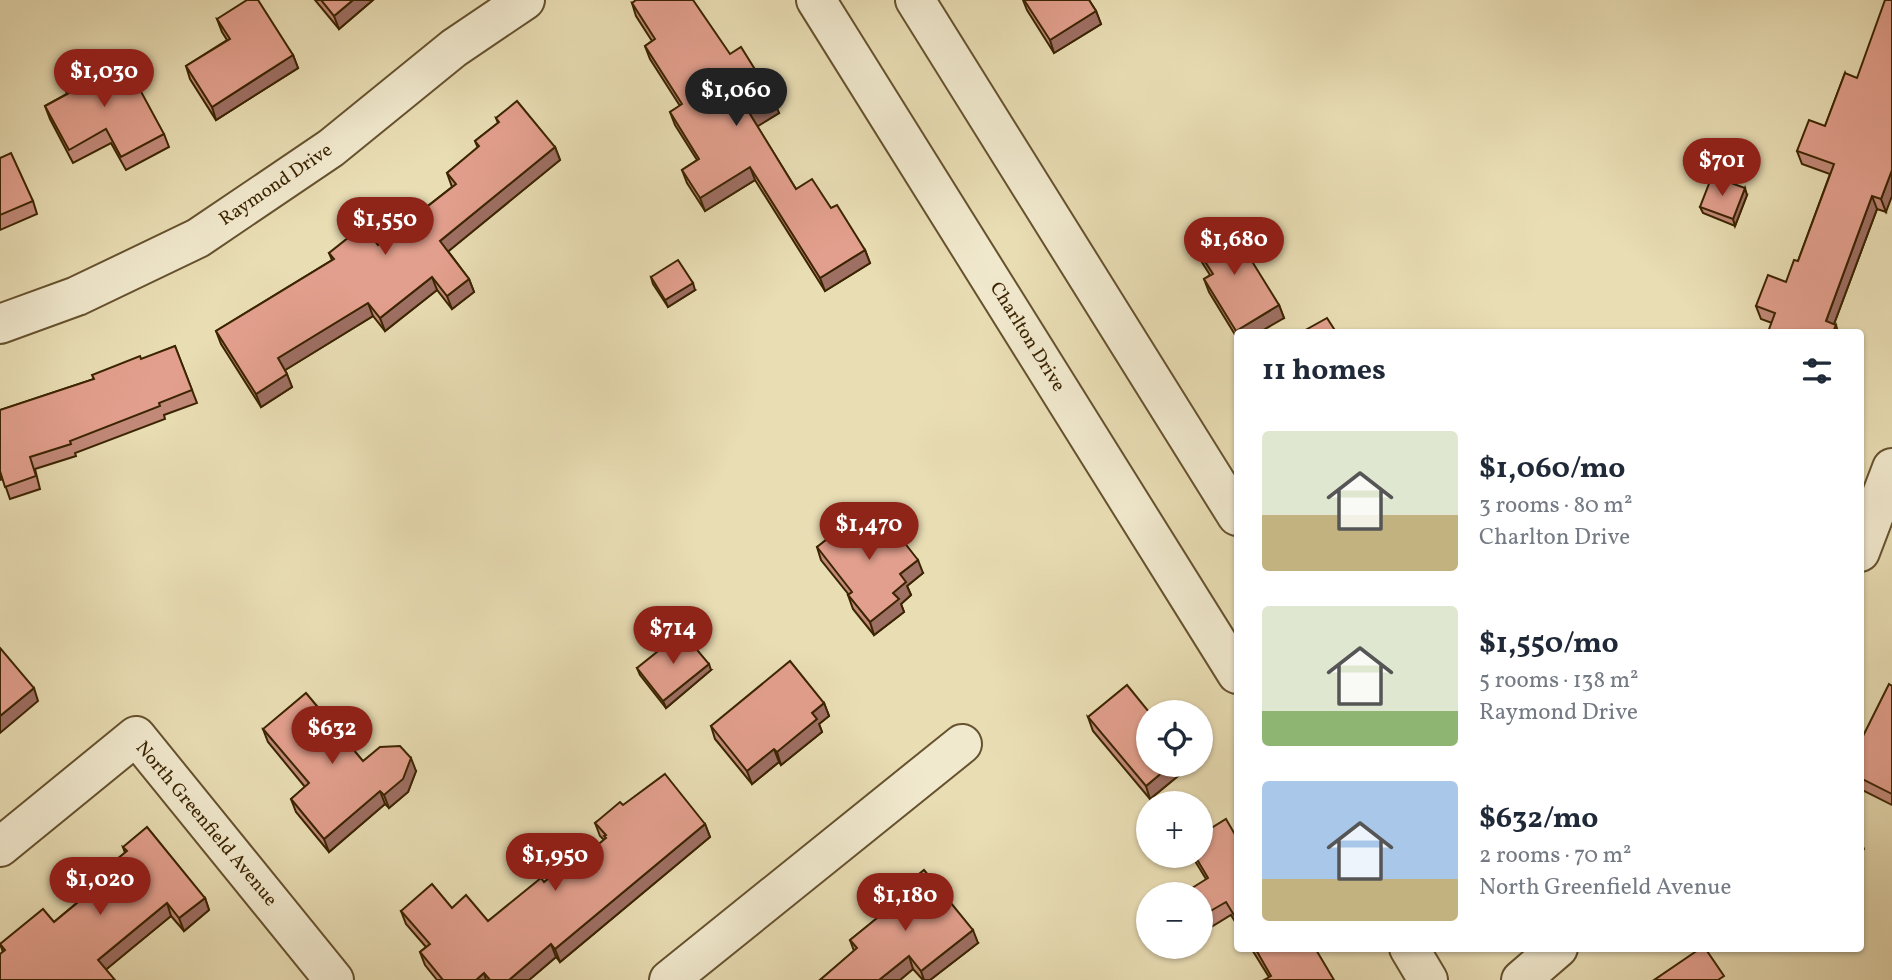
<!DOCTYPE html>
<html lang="en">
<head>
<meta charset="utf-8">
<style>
  :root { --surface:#fff; --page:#f2f2f3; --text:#1f2937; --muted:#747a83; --accent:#8f2418 }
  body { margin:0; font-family:Vollkorn,serif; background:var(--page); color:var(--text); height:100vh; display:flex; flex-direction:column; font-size:26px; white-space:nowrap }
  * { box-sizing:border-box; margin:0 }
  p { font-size:23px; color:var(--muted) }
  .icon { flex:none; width:38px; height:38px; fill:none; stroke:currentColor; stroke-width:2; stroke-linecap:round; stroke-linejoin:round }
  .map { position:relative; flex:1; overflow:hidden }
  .sheet { position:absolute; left:1234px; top:329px; width:630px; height:623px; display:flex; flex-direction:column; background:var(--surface); border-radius:7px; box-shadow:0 2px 5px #0004 }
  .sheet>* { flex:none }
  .tools { position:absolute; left:1136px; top:700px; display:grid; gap:14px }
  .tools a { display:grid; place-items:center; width:77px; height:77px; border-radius:50%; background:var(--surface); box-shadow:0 2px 5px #0004; font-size:35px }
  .price { position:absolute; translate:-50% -60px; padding:0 16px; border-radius:24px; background:var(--accent); color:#fff; font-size:23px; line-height:46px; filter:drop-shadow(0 2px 4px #0008) }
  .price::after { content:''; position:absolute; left:50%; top:42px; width:21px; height:16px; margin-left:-10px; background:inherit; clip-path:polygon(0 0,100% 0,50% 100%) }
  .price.selected { background:#222; color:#fff }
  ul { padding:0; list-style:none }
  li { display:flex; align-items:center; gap:21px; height:175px; padding:0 28px }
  li span { display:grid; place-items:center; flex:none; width:196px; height:140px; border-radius:7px; color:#555 }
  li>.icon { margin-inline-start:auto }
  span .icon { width:84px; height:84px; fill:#fffc; stroke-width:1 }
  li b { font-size:30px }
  h2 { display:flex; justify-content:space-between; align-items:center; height:84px; padding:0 28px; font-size:30px }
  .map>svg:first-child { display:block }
</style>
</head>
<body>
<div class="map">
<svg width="1892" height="980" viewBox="0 0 1892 980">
  <rect width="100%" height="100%" fill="#e9ddb4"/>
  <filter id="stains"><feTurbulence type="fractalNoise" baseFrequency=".00286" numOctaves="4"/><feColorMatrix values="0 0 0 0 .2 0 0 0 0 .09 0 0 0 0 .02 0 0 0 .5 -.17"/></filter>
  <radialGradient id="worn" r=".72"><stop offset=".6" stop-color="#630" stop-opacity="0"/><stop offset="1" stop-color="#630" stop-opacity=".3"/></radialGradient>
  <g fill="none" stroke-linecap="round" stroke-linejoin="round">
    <defs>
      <g id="minor">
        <polyline points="816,0 1237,674"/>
        <polyline points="915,0 1237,516"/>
        <polyline points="0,324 77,296 198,238 331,148 454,48 525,0"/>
        <polyline points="1860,552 1892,468"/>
        <polyline points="0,847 136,736 334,980"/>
        <polyline points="1409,948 1428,980"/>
        <polyline points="669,980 962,744"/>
        <polyline points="1521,980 1558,948"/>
      </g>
    </defs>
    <use href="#minor" stroke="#66522e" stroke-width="42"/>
    <use href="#minor" stroke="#f1e9ce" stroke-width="38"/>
  </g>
  <g fill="#c28979" stroke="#3b2401" stroke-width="2">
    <polygon points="315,0 373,0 339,29"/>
    <polygon points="1023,0 1089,0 1096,11 1101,24 1054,53 1027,10"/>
    <polygon points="632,3 730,54 779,113 757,126 796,189 831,208 865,250 870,263 825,291 755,180 705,211 687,183 682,170 697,160 675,125 670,112 680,106 650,59 645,46 652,41 636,16"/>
    <polygon points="217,19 293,55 298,68 216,120 190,79 186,66 227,40 222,32"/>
    <polygon points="1845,73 1886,212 1877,209 1834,324 1772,323 1761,319 1756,306 1786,282 1798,261 1830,174 1802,164 1797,151 1825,126"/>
    <polygon points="100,76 164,134 169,147 126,170 111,143 73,163 50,119 45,106 67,94 61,78"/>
    <polygon points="496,118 555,147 560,160 448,251 469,279 474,292 452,309 437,290 385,331 373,316 285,370 292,387 261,407 221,344 216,331 332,260 329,253 378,245 452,187 447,173 478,148 475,141 498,123"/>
    <polygon points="0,158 33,201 37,214 0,230"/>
    <polygon points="1747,195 1735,226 1703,213 1700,207"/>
    <polygon points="1193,243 1279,305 1284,318 1237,332 1237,338 1209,292 1204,279 1210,275 1198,256"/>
    <polygon points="651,277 695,290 668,307 653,284"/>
    <polygon points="175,346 197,403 164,415 165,419 75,453 76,456 35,469 40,489 10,499 3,479 0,480 0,410 94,379"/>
    <polygon points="860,524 923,573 907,586 911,595 901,604 904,612 874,635 853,609 848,595 849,595 821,560 817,547"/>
    <polygon points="637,668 711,670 666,708 640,675"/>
    <polygon points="1892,686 1892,805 1860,789 1860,742"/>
    <polygon points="824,703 829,716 819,724 822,732 781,765 779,762 752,784 715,739 711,726"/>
    <polygon points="1088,717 1148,765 1188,765 1189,767 1150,799 1093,731"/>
    <polygon points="263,729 363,761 416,771 408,792 389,808 385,804 329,852 296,812 291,799 305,787 268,742"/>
    <polygon points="623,805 705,824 710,837 560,962 556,957 529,980 437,980 425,965 420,952 426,947 406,924 401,911 452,908 488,921 544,882 561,875 604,840 600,836 595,823"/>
    <polygon points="1237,838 1237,925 1231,915 1203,932 1200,929 1200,894 1206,879 1192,856 1200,856"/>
    <polygon points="123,847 205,898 209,910 184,931 171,916 106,969 3,952 0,944 54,922 104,880 101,872 125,853"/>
    <polygon points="888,899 978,943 930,980 923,980 913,969 900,980 820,980 854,951 850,940 891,907"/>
    <polygon points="1251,948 1315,948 1269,977"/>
  </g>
  <g fill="#9e6f63" stroke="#3b2401" stroke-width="2">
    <polygon points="353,0 373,0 339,29 334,16"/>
    <polygon points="1096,11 1101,24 1054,53 1050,40"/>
    <polygon points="293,55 298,68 216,120 212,107"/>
    <polygon points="774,100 779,113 755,128 750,114"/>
    <polygon points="555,147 560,160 445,254 440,241"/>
    <polygon points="750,167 755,180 705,211 700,198"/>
    <polygon points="1892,170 1892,196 1886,212 1881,199"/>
    <polygon points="1745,188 1747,195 1735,226 1733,219"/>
    <polygon points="1872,196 1877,209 1831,332 1826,321"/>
    <polygon points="865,250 870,263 825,291 820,278"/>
    <polygon points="432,277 437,290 385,331 380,318"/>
    <polygon points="469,279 474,292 452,309 447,296"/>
    <polygon points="693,283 695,290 668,307 665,300"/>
    <polygon points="368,303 373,316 282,372 278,358"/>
    <polygon points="1279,305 1284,318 1260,332 1237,332 1237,334 1236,331"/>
    <polygon points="1836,325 1838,332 1833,332"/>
    <polygon points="287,374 292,387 261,407 256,394"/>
    <polygon points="918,560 923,573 907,586 911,595 901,604 904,612 874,635 870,622 893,593 900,574"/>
    <polygon points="709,664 711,670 666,708 663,701"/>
    <polygon points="34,688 38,701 0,733 0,716"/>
    <polygon points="824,703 829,716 819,724 822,732 781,765 777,752 812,713"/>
    <polygon points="774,749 779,762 752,784 747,771"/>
    <polygon points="411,758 416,771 408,792 389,808 384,795"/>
    <polygon points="1171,765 1188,765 1189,767 1150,799 1146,786"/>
    <polygon points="380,791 385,804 329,852 324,839"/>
    <polygon points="705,824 710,837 560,962 555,949"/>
    <polygon points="1860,839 1864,849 1860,854"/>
    <polygon points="205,898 209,910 184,931 179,918"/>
    <polygon points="167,903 171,916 103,972 98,960"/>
    <polygon points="973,930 978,943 930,980 924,980 921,971"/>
    <polygon points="551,944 556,957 529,980 509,980"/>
    <polygon points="909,956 913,969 900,980 879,980"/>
    <polygon points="484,973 486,980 476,980"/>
  </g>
  <g fill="#e29f8d" stroke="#3b2401" stroke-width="2">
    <polygon points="247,0 258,0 293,55 212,107 186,66 230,39 217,19"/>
    <polygon points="321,0 353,0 334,16"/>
    <polygon points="636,0 693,0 730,54 741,47 774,100 750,114 796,189 812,179 831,208 837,205 865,250 820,278 750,167 700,198 682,170 699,159 670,112 682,104 645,46 655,39 632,3"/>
    <polygon points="1024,0 1089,0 1096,11 1050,40"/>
    <polygon points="1885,0 1892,0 1892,170 1881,199 1872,196 1826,321 1836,325 1833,332 1768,332 1775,313 1756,306 1768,275 1786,282 1794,260 1798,261 1834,164 1797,151 1809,120 1825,126 1845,73 1857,78"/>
    <polygon points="92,61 100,76 125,62 164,134 121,157 106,129 69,150 45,106 69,93 61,78"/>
    <polygon points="517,101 555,147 440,241 469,279 447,296 432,277 380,318 368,303 278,358 287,374 256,394 216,331 334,259 329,253 363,226 378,245 456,184 447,173 479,146 475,141 499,122 496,118"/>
    <polygon points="11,153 33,201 0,215 0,158"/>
    <polygon points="1712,176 1745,188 1733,219 1700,207"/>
    <polygon points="1227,221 1279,305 1236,331 1204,279 1213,274 1193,243"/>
    <polygon points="678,260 693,283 665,300 651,277"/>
    <polygon points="1327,318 1336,332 1302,332"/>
    <polygon points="175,346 192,390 159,403 160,406 70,441 71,444 30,457 36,476 5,487 0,471 0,410 94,379 92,375 140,356 141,359"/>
    <polygon points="878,509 918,560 900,574 906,582 893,593 899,599 870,622 848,595 852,592 817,547 855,517 860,524"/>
    <polygon points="682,632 709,664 663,701 637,668"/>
    <polygon points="0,648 34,688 0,716"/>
    <polygon points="790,661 824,703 812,713 817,719 777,752 774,749 747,771 711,726"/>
    <polygon points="1889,684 1892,686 1892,794 1860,778 1860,742"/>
    <polygon points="1127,685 1149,712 1148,712 1148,765 1171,765 1146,786 1088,717"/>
    <polygon points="306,693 363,761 380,747 400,746 411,758 403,779 384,795 380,791 324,839 291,799 309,783 263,729"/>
    <polygon points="665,774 705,824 555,949 551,944 509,980 490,980 484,973 476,980 443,980 420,952 430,944 401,911 432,884 452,908 466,895 488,921 541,878 544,882 558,871 561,875 606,838 604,836 606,835 595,823 620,802 623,805"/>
    <polygon points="1226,819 1237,838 1237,920 1226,902 1200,917 1200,894 1184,894 1184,893 1208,878 1195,856 1200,856 1200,835"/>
    <polygon points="147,827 205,898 179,918 167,903 98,960 115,980 0,980 0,954 5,950 0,944 43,909 54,922 106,879 101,872 127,851 123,847"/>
    <polygon points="924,870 973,930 921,971 909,956 879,980 820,980 857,948 850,940 893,905 888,899"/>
    <polygon points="1255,948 1315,948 1334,980 1264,980 1271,976"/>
    <polygon points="1701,948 1705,948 1724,976 1718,980 1654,980"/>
  </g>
  <g text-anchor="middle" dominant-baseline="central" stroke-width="5" stroke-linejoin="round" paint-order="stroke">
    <g font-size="19" fill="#3b2401" stroke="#f1e9ce">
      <text transform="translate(276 185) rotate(-34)">Raymond Drive</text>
      <text transform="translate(1027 337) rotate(58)">Charlton Drive</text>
      <text transform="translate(206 824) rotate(50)">North Greenfield Avenue</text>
    </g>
  </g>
  <rect width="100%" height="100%" filter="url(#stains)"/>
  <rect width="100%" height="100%" fill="url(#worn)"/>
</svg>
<div class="tools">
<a><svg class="icon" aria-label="locate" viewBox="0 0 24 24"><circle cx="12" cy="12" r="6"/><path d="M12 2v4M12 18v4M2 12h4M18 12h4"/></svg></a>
<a>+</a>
<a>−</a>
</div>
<b class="price" style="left:104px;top:109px">$1,030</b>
<b class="price selected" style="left:736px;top:128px">$1,060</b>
<b class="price" style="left:1722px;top:198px">$701</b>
<b class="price" style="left:385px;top:257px">$1,550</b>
<b class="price" style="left:1234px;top:277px">$1,680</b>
<b class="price" style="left:869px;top:562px">$1,470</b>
<b class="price" style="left:673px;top:666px">$714</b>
<b class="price" style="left:332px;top:766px">$632</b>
<b class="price" style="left:555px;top:893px">$1,950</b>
<b class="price" style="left:100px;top:917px">$1,020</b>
<b class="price" style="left:905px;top:933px">$1,180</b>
<section class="sheet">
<h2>11 homes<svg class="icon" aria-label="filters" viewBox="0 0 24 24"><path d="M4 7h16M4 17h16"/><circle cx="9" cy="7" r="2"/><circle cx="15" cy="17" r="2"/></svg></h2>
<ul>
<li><span style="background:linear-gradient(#dfe7d0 60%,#c2b280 0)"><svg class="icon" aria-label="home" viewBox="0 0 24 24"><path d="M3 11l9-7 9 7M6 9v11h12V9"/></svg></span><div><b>$1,060/mo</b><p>3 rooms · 80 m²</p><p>Charlton Drive</p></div></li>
<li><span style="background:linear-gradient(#dfe7d0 75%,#8fb573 0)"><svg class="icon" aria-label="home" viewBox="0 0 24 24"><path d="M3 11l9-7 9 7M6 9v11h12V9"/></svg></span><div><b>$1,550/mo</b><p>5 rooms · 138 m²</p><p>Raymond Drive</p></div></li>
<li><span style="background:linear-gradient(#a9c7e8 70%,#c2b280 0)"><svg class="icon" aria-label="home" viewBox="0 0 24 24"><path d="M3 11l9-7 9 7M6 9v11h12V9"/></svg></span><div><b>$632/mo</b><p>2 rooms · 70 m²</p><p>North Greenfield Avenue</p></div></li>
</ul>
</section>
</div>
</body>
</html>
